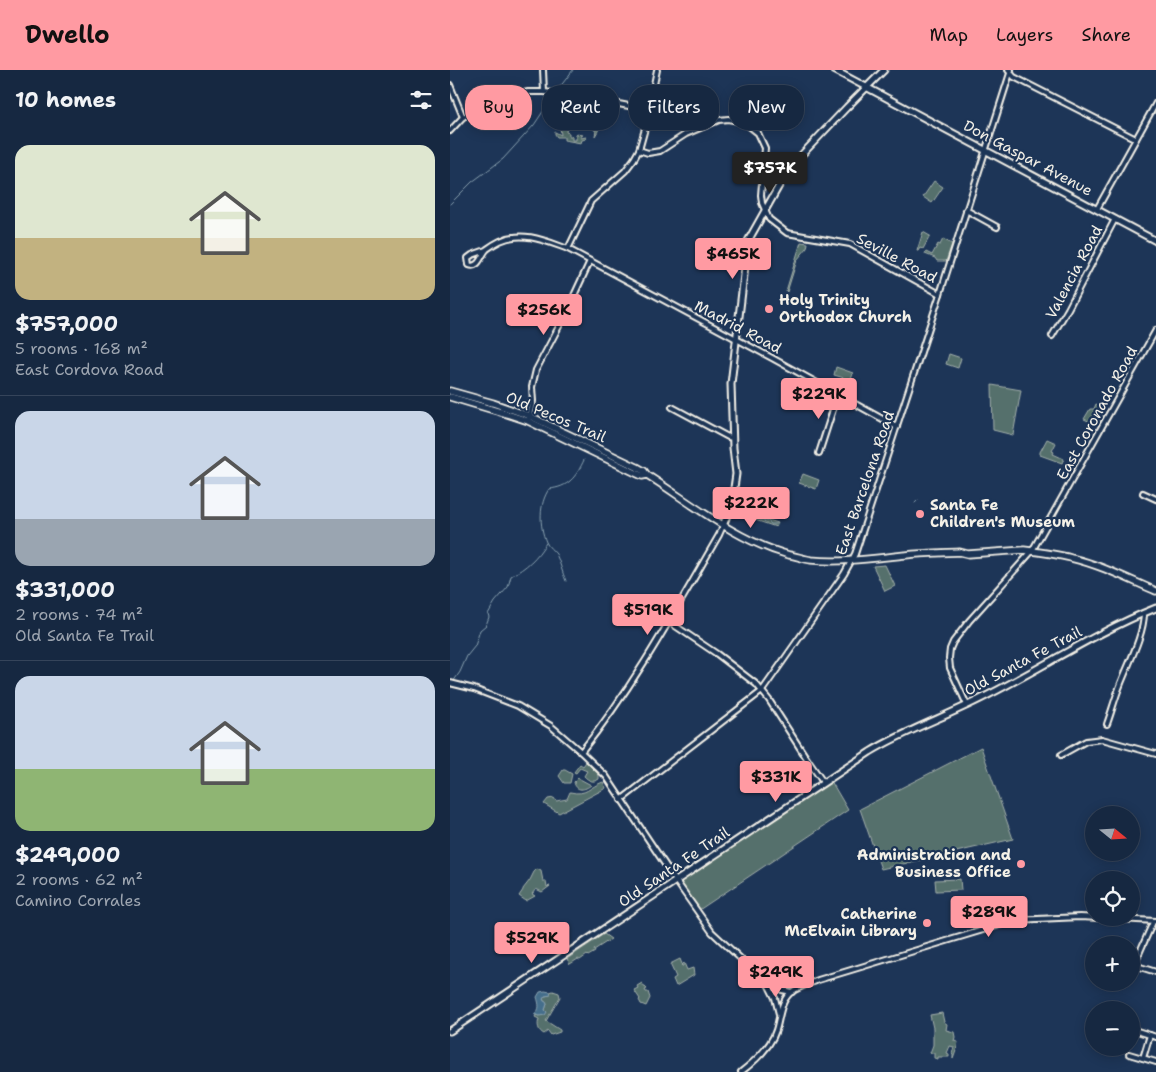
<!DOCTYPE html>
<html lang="en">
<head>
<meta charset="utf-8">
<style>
  :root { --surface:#162841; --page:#1f3048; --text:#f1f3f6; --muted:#9ea6b1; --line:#35445a; --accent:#ff9aa2 }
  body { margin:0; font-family:"Shantell Sans",sans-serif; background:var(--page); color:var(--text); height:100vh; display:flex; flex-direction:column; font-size:19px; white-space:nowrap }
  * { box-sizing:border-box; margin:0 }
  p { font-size:16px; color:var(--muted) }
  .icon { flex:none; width:28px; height:28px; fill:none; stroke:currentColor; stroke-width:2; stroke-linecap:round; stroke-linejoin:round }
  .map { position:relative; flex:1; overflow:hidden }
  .side { display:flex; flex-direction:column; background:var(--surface); width:450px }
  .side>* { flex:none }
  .hud { position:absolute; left:15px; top:15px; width:475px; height:45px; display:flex; gap:10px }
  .needle { width:32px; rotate:108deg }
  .tools { position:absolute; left:635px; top:736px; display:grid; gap:10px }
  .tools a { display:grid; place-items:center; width:55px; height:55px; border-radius:50%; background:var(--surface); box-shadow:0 2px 12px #0003,0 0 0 1px var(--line); font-size:25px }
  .price { position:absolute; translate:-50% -42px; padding:0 11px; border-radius:5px; background:var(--accent); color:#111; font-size:16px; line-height:32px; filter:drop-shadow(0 1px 2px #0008) }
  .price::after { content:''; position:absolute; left:50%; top:30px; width:15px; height:11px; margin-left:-8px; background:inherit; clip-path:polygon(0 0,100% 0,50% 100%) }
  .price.active { background:#222; color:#fff }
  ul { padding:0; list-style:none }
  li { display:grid; align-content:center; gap:10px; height:265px; padding:0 15px }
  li+li { border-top:1px solid var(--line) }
  li span { display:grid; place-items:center; height:155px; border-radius:15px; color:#555 }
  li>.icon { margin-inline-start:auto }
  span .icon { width:90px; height:90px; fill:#fffc; stroke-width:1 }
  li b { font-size:21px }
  h2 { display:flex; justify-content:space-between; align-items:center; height:60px; padding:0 15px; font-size:21px }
  .pill { padding:0 18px; border-radius:20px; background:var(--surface); box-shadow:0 2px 12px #0003,0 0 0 1px var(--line); font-size:18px; line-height:45px }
  .pill.active { background:var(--accent); color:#111 }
  header { display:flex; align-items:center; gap:30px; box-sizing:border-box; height:70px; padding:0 25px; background:var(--accent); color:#111 }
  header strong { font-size:24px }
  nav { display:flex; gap:28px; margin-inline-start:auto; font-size:18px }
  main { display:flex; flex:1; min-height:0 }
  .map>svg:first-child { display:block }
</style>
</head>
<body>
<header>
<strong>Dwello</strong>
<nav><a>Map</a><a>Layers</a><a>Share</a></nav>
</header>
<main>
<section class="side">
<h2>10 homes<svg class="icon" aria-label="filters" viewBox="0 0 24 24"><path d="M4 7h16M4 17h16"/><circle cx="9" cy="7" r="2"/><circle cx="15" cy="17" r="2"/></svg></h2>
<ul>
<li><span style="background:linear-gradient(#dfe7d0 60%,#c2b280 0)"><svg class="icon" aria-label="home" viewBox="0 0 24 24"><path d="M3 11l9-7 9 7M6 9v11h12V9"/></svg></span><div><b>$757,000</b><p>5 rooms · 168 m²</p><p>East Cordova Road</p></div></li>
<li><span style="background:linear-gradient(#c9d6e8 70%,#9aa5b1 0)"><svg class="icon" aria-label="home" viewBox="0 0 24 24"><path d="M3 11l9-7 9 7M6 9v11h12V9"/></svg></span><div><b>$331,000</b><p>2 rooms · 74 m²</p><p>Old Santa Fe Trail</p></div></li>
<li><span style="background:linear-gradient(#c9d6e8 60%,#8fb573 0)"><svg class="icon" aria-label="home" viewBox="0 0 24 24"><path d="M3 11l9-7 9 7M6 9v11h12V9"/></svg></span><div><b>$249,000</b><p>2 rooms · 62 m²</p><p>Camino Corrales</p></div></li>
</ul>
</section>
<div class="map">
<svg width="706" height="1002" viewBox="0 0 706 1002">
  <rect width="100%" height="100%" fill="#1d3557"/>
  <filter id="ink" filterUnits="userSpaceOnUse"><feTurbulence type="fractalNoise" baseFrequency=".02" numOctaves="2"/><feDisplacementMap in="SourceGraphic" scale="10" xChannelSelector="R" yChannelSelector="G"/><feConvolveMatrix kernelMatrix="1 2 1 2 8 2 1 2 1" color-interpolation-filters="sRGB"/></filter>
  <g filter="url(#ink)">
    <g fill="#556f6c" stroke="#a4b0aa">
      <polygon points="144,35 149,35 152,37 148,61 145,66 146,60 144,60 145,55 141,52 144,39 141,39 139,45 137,45 130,40 130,38 134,39 138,36"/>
      <polygon points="123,36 127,39 134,49 133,58 117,56 116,62 119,63 119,66 122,66 122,70 126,70 126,64 133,65 131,66 131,68 136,67 136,69 132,70 131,73 114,70 114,67 107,67 105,64 105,62 111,65 110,57 113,43"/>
      <polygon points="484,111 493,117 482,133 473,127"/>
      <polygon points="473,162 480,166 473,179 470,178 468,181 467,181"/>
      <polygon points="493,169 502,174 496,191 487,191 485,188 475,184 476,182 482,185 488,174 490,175"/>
      <polygon points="351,172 358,173 357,178 347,190 337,222 336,221"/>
      <polygon points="499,284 511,288 508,298 496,294"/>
      <polygon points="386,297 403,303 401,310 384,305"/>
      <polygon points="542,315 571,320 563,365 543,360"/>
      <polygon points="646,334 655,339 647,355 634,349 640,339 644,339"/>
      <polygon points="597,369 606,373 602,381 604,382 603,384 614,389 612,393 590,385 590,382"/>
      <polygon points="353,404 369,410 366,419 349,413"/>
      <polygon points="304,443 307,443 306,446 328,453 326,457 302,449"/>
      <polygon points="435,495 445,516 435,521 423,496"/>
      <polygon points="531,677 563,769 431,799 410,739"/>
      <path d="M 136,692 L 149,705 L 149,709 C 143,713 139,711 134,706 L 137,701 L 130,698 L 126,703 L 124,702 L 130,694 L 133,696 Z"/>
      <polygon points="113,700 115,700 122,704 120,713 114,713 109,706"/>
      <path d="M 128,708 L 141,715 C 135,720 126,722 124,712 Z"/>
      <polygon points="381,711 398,740 249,840 231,815 231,810"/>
      <path d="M 153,712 L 156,718 L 109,743 L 94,734 L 98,729 L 104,728 L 106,731 L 117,729 L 120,722 C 137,726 139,717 153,712 Z"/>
      <polygon points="87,799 91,801 93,811 96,811 97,817 100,816 92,822 86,819 82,824 85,826 76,831 69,826 73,820 73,819 80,810 84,802"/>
      <polygon points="510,809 511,820 486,821 485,810"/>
      <polygon points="154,864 161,869 144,880 145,882 138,886 137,885 130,890 128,889 120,894 117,889"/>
      <polygon points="230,889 232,894 231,895 232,896 233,896 233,894 234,893 237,900 243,898 244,905 226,916 223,909 226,907 220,894"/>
      <polygon points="192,913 194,917 195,917 197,919 195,920 196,922 198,922 200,928 196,936 191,934 189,930 190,929 184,920 188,918 187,916"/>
      <path d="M 103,921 L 109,923 L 110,927 L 96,951 L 110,960 L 110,962 L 101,965 L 98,961 L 94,964 C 88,961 87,955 89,949 L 85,947 L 86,945 L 89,946 L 95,940 L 97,934 L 94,931 L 93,929 L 95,926 L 100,925 L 100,922 Z"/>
      <path d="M 492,943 L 494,952 L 497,954 L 496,960 L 504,962 L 505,967 L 504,971 L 508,972 C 507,978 505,984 503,989 L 503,985 L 502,984 L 504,977 L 500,976 L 497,983 L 499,984 L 499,987 L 488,987 L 488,989 L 484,988 L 484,983 L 480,983 L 483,975 L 483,958 L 480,945 Z"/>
    </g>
    <path fill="#446e8b" stroke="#8aa2b0" d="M 95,921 L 100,922 L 101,925 L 95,926 L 93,929 L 94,931 L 96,932 L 97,934 L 95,940 L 97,942 L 95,945 L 89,946 L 84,944 C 91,940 89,934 87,927 L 90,922 Z"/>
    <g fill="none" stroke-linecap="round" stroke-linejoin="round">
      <g stroke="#8aa2b0" stroke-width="1">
        <polyline points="106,22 123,0"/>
        <polyline points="0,134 22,112 53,89 84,55 104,25"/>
        <polyline points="465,433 468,430"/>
        <polyline points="305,445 310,450 313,450 315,452 318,451 321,454 326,454"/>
        <path d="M 116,511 C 112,502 110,492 106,484 C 103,480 98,477 96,472 C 89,455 89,434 99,419 C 119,417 126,407 134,390"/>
        <path d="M 3,612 L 10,602 L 17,586 L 25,576 L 30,560 L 36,555 L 39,547 L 38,544 L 45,532 L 58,517 L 61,506 C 76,498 87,488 96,473"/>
      </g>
      <defs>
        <g id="minor">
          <polyline points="93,0 94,22"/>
          <polyline points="558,0 564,7 686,69"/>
          <polyline points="0,15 13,47"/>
          <polyline points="0,61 13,47 50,29 78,22 94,22 128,26 199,40"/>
          <polyline points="189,80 198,83 210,81 236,64 269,50 278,49 294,52 308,63 315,78 311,125 312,133 319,149 337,163 400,174 490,224"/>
          <polyline points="647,139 706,33"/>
          <polyline points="516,140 547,157"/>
          <polyline points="118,179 141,131 175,101 184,89 189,80 194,62 207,0"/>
          <path d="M 36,180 L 22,185 L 18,188 L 19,195 C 29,199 31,185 37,179 C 41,176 46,173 50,171 C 73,160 96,171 118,179 L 322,288 L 447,357"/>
          <polyline points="602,266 618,239 665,149"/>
          <polyline points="222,337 278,367 283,368"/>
          <polyline points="79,348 83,331 82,317 86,300 115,245 140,191"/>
          <polyline points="369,383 388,324"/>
          <polyline points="693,423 706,429"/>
          <polyline points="218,551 267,584 306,614 319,630 359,692 373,712"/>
          <polyline points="0,613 24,619 68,636 101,656 131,682 156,706 226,811 262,862 318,914 332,920 342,922"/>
          <polyline points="517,635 500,598 499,588 500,579 503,572 519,551 582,481 706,260"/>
          <path d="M 657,654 C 661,643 664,632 668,621 C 676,598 694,566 694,543"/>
          <path d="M 131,682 C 185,615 226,539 269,465 L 273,456"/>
          <polyline points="611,685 636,671 652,669 706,684"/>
          <polyline points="171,730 312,621 394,504 405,484 490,224 561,0"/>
          <polyline points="703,852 684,895 706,902"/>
          <polyline points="318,914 325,928 329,944"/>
          <polyline points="681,959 706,967"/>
          <polyline points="679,984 706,992"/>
          <polyline points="693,988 700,965"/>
          <path d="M 291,1002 C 304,992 321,977 326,960 C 330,948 330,929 343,921 C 350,916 360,914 368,910 L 566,850 L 630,847 L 706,851"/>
        </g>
        <g id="tertiary">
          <polyline points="384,0 706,171"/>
          <polyline points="273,456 276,448 284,418 286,404 283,378 281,314 298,171 335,105 342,95 397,37 434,0"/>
          <path d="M 0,961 L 420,682 C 458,659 501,645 540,624 C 595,596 648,561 706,538"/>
        </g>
        <g id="secondary">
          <path d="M 0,321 L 43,333 L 80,346 L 187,397 L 194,401 L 197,405 C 243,434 285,470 339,485 C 346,486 354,489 361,490 C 393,493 425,488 456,485 C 474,483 492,483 510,482 L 518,484 L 574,480 C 590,482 606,484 621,488 C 651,495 678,509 706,521"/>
          <polyline points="0,327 57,344 78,351 192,406 197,405"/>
        </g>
      </defs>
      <use href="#minor" stroke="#f4f1e8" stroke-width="8"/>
      <use href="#tertiary" stroke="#f4f1e8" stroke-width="9"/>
      <use href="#secondary" stroke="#f4f1e8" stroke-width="9"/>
      <use href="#minor" stroke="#1d3557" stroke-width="4"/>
      <use href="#tertiary" stroke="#1d3557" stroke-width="5"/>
      <use href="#secondary" stroke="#1d3557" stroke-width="5.5"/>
    </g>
  </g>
  <g fill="#ff9aa2" stroke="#1d3557" stroke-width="2">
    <circle cx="319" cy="239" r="5"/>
    <circle cx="470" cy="444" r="5"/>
    <circle cx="571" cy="794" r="5"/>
    <circle cx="477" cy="853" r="5"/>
  </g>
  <g text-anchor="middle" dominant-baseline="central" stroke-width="4.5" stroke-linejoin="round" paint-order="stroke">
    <g font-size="15" fill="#f4f1e8" stroke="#1d3557">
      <text transform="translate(578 88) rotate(28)">Don Gaspar Avenue</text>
      <text transform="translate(447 188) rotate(28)">Seville Road</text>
      <text transform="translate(624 202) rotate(-62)">Valencia Road</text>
      <text transform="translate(288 257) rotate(28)">Madrid Road</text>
      <text transform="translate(647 343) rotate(-61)">East Coronado Road</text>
      <text transform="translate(106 347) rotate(23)">Old Pecos Trail</text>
      <text transform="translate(415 413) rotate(-71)">East Barcelona Road</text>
      <text transform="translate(573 591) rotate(-28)">Old Santa Fe Trail</text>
      <text transform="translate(224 797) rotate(-34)">Old Santa Fe Trail</text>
    </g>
    <g font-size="15" font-weight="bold" fill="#f4f1e8" stroke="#1d3557" text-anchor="start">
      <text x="329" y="230">Holy Trinity<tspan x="329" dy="17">Orthodox Church</tspan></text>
      <text x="480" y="435">Santa Fe<tspan x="480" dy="17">Children's Museum</tspan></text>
      <text x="561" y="785" text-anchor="end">Administration and<tspan x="561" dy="17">Business Office</tspan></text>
      <text x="467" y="844" text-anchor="end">Catherine<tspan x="467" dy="17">McElvain Library</tspan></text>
    </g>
  </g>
</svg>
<div class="tools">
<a><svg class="needle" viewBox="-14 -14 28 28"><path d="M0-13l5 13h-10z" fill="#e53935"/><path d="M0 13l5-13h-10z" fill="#9ea6b1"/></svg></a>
<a><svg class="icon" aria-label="locate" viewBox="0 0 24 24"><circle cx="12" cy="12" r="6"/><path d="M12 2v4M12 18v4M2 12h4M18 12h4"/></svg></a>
<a>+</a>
<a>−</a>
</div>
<b class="price active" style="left:320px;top:124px">$757K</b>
<b class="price" style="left:283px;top:210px">$465K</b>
<b class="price" style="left:94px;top:266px">$256K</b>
<b class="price" style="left:369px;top:350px">$229K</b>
<b class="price" style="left:301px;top:459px">$222K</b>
<b class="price" style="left:198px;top:566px">$519K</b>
<b class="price" style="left:326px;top:733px">$331K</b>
<b class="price" style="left:539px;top:868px">$289K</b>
<b class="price" style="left:82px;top:894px">$529K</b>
<b class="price" style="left:326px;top:928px">$249K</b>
<div class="hud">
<a class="pill active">Buy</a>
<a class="pill">Rent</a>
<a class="pill">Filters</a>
<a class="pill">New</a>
</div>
</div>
</main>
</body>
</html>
